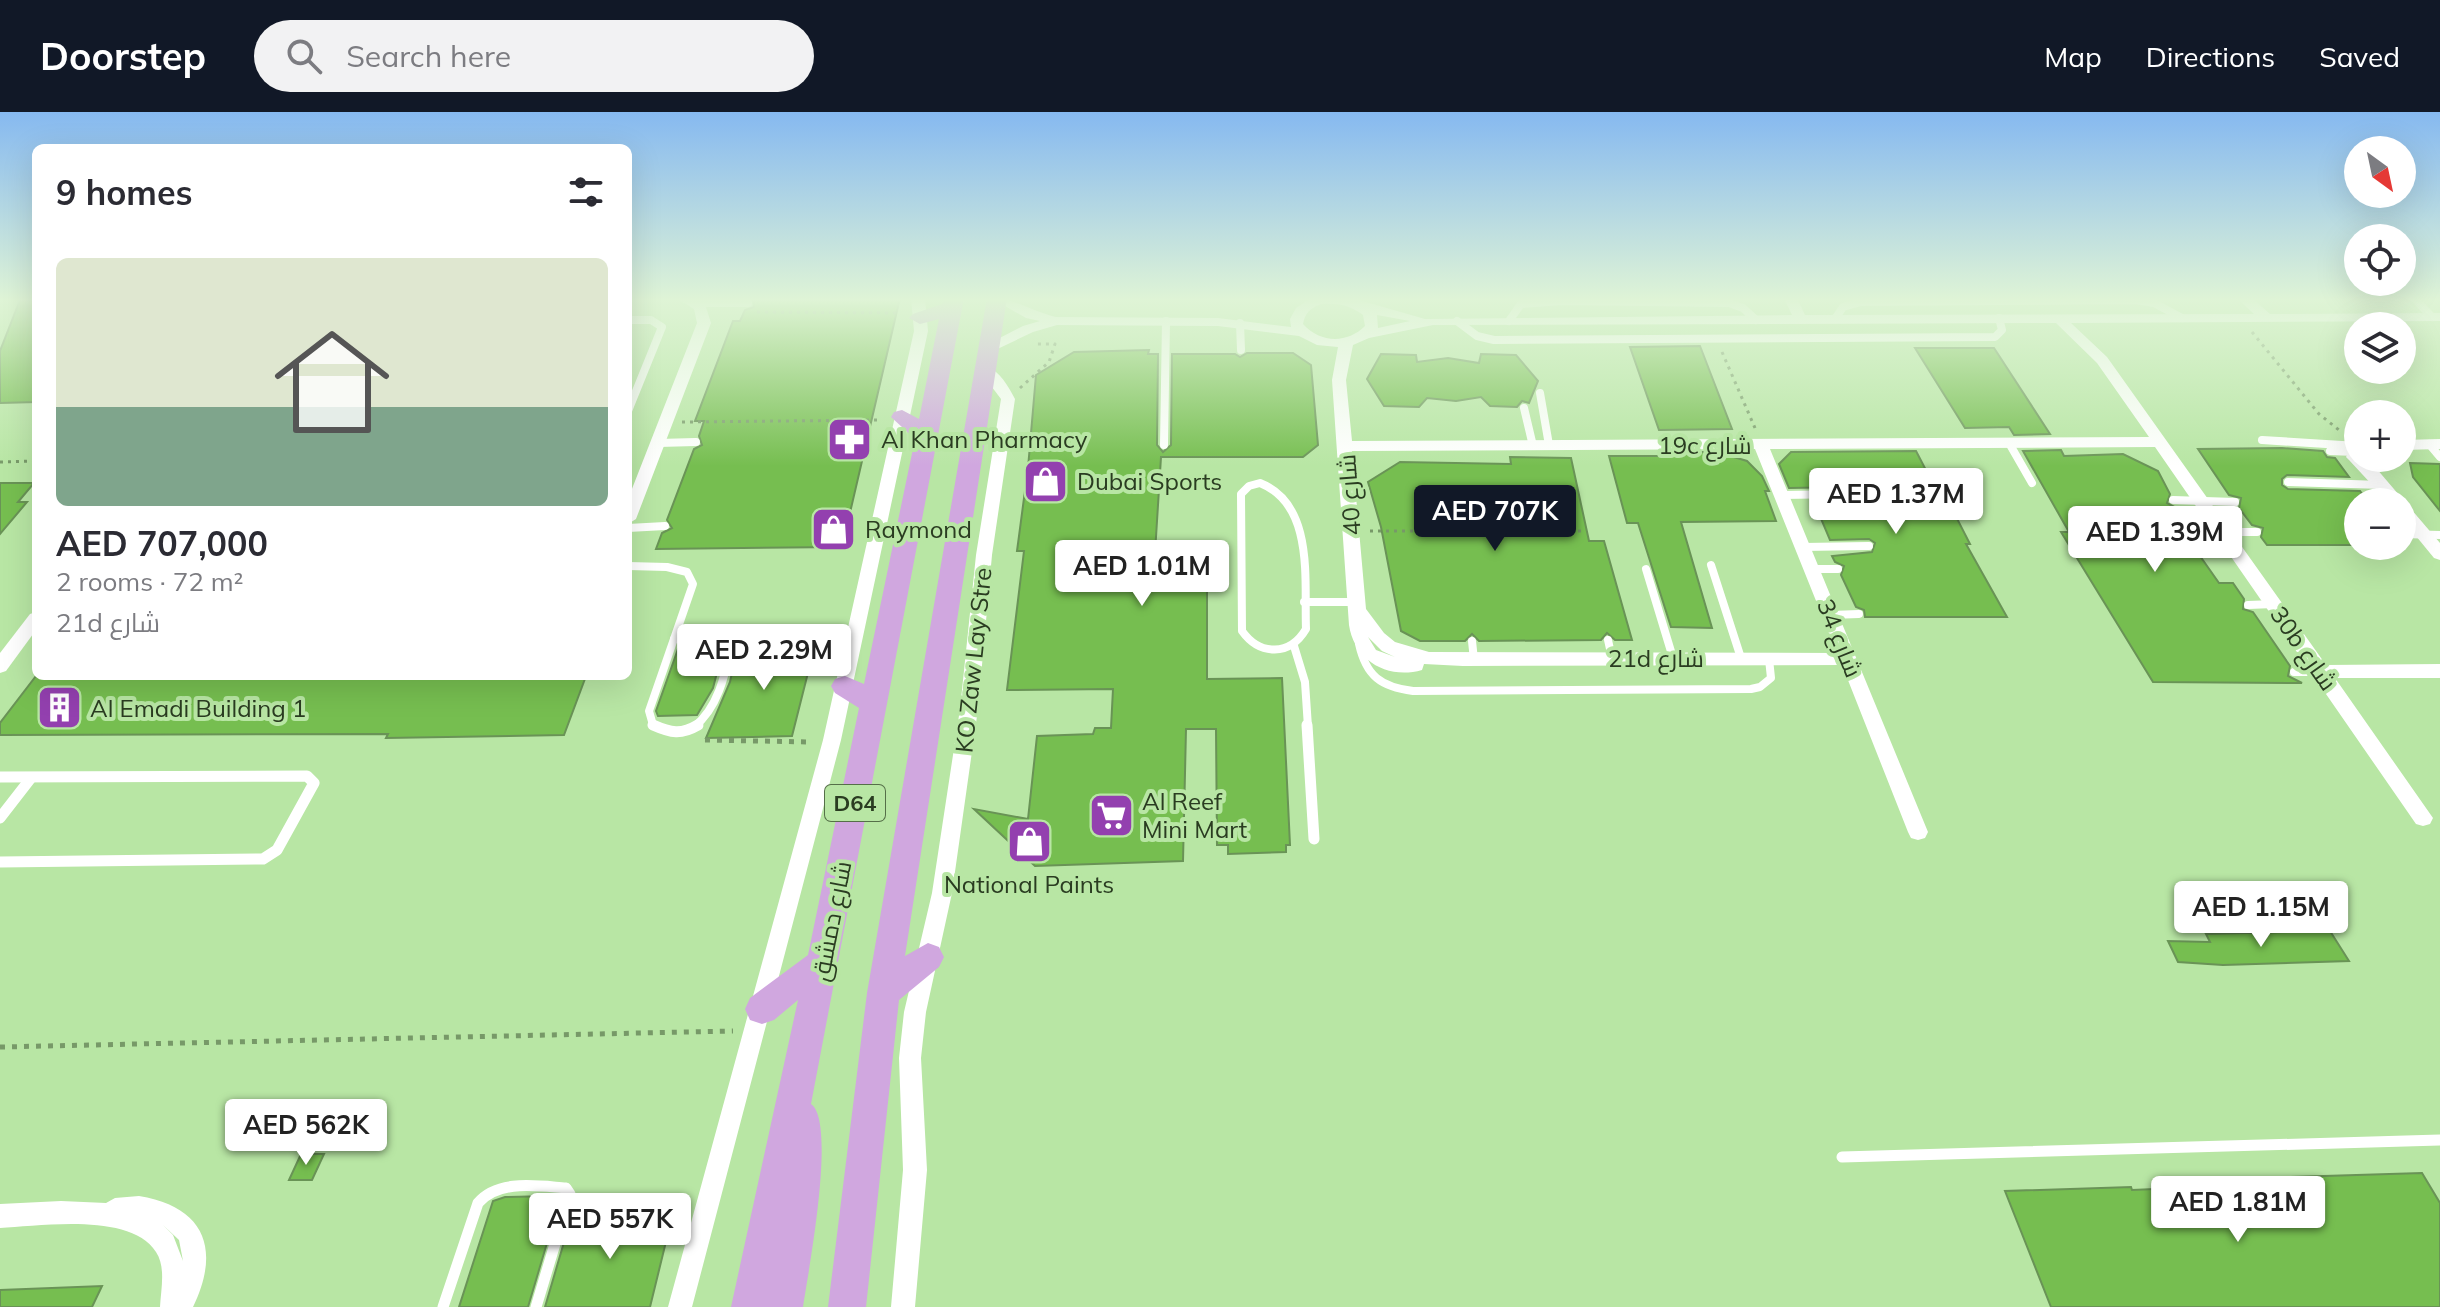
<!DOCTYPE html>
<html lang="en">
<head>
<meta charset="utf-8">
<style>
  :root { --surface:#fff; --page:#f2f2f3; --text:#2b2b33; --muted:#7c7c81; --line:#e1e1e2; --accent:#111827 }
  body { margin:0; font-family:Mulish,Cairo,sans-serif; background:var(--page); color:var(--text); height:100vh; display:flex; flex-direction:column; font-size:30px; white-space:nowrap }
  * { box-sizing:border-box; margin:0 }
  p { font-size:26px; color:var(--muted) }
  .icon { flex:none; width:44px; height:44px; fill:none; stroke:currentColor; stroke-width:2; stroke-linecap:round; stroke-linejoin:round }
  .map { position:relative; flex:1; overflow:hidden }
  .drawer { position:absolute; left:32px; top:32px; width:600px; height:536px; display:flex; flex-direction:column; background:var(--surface); border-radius:12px; box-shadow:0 8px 32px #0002 }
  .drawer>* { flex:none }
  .needle { width:52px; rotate:147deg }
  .buttons { position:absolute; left:2344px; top:24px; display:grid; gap:16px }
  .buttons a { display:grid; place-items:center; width:72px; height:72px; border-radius:50%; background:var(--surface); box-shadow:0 8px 32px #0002; font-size:40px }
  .price { position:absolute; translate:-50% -68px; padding:0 18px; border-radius:8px; background:#fff; color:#222; font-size:26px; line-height:52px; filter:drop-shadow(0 2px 4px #0008) }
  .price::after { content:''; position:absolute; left:50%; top:48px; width:24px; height:18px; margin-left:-12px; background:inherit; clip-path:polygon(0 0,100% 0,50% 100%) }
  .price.current { background:var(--accent); color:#fff }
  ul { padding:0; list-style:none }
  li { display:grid; align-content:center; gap:16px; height:424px; padding:0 24px }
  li+li { border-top:2px solid var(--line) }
  li span { display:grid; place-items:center; height:248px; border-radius:12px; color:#555 }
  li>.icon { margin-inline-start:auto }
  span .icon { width:144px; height:144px; fill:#fffc; stroke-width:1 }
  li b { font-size:34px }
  h2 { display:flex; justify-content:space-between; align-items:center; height:96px; padding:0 24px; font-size:34px }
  header { display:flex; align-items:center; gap:48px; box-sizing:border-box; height:112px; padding:0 40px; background:var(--accent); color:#fff }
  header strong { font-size:38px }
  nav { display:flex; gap:44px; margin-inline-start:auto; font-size:28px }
  .search { width:560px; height:72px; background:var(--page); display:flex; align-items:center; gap:20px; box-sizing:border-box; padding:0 28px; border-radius:44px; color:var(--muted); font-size:30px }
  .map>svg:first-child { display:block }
</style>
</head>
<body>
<header>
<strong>Doorstep</strong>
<div class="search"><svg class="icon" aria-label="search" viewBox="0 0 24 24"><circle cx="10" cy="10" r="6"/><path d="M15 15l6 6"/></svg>Search here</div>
<nav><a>Map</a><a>Directions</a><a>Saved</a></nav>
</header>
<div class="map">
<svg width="2440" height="1195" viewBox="0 0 2440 1195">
  <rect width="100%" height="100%" fill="#b8e6a4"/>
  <g fill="#76be50" stroke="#699356" stroke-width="2">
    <polygon points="753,186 900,186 842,435 656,437 662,421 672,416 667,408 694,337 702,333 699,324 704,309 695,309 733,209 740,209 745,198 754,195"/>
    <polygon points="20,188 36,188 36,290 0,291 0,239"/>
    <polygon points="1700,234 1732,317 1659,318 1630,235"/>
    <polygon points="1915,236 1994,236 2050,322 2014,323 2009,315 1965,316"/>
    <polygon points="1149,238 1148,242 1158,242 1157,333 1163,340 1171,333 1172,242 1235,242 1240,245 1247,241 1293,241 1311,253 1318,333 1303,345 1161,345 1154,457 1207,457 1207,567 1282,566 1290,733 1286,733 1286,740 1228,742 1228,733 1217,733 1216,617 1186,617 1183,749 1035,754 974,697 1028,707 1037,624 1093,622 1095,616 1111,616 1113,577 1007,578 1024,439 1017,439 1028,356 1036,263 1074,240"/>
    <polygon points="1381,242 1416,243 1417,250 1448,246 1479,251 1481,242 1516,243 1538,269 1529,291 1522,289 1517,295 1490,294 1481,285 1456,289 1427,286 1419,295 1384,294 1367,267"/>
    <polygon points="2282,336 2323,339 2327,345 2335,346 2349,365 2287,363 2282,367 2282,373 2288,377 2360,379 2368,390 2358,390 2358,433 2267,433 2261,425 2263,416 2252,413 2239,396 2241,386 2229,383 2198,337"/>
    <polygon points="2061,338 2064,344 2123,342 2158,359 2170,382 2167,391 2178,397 2167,397 2219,471 2233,471 2244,487 2243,497 2253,500 2290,554 2288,564 2302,571 2153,570 2061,420 2069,420 2023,339"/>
    <polygon points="1916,339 1942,389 1948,389 1970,432 1966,432 2007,505 1865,505 1864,498 1856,495 1841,463 1844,454 1835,450 1832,444 1872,440 1875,431 1869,427 1830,428 1814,390 1848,389 1853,385 1853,379 1847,375 1789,376 1779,352 1791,340"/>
    <polygon points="1666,340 1717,340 1747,349 1762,364 1769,379 1765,379 1776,409 1681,410 1712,516 1671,515 1638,411 1627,411 1609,344 1668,344"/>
    <polygon points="1510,345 1571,346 1589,429 1604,429 1632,528 1615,528 1607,521 1601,528 1479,529 1472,522 1465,529 1420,529 1401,519 1381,415 1368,370 1400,350 1511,352"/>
    <polygon points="2410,351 2440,352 2440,399 2413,365"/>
    <polygon points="0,371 34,371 18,390 27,390 0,422"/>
    <polygon points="738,533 815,533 792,624 706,626 730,570"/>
    <polygon points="678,537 723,537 713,576 697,603 658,604 656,599"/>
    <polygon points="36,564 586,564 564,623 386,626 388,622 0,623 0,611"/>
    <polygon points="2330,819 2349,849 2223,853 2178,850 2168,829 2210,830 2206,822"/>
    <polygon points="301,1042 324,1042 312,1068 289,1068"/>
    <polygon points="2422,1061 2440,1091 2440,1195 2051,1195 2005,1079 2131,1075 2132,1078 2295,1071 2292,1065"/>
    <polygon points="549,1084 543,1104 555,1104 528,1195 459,1195 493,1089 505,1085"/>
    <polygon points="673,1101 650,1195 545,1195 572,1103"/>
    <polygon points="102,1174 92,1195 0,1195 0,1178"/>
  </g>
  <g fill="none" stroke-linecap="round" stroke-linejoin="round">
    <g stroke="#779968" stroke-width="3" stroke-dasharray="3 5" stroke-linecap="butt">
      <polyline points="757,200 900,201"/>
      <polyline points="2252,220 2319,302 2339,318"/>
      <polyline points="1722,240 1755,316"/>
      <polyline points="1020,276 1049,250 1055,232 1037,232"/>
      <polyline points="682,310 881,308"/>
      <polyline points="0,350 36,349"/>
      <polyline points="1370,419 1582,419"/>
    </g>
    <g stroke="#779968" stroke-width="5" stroke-dasharray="5 7" stroke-linecap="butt">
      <polyline points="705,628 812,630"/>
      <polyline points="0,935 733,919"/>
    </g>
    <g stroke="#fff" stroke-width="8">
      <polyline points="2414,186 2432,205"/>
      <polyline points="695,191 748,191"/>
      <polyline points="1835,207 1843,195 1861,190 2136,188 2154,191 2182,206"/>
      <polyline points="628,208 651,208 662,215 628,299"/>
      <polyline points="1457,209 1477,224 1494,228 1995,225 2002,218 1999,206"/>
      <polyline points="1509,209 1521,192 1562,189 1729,191 1743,196 1756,208"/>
      <polyline points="1240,211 1241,238"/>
      <polyline points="1540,281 1549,333"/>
      <polyline points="1524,296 1533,334"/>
      <polyline points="2262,328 2358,334"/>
      <polyline points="658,331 696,330"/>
      <polyline points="2009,331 2032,371"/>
      <polyline points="2429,332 2440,345"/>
      <polyline points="1164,333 1166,209"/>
      <polyline points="2330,339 2354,340"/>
      <polyline points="2288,370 2382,373"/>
      <path d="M 1260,371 C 1315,393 1304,469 1306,517 C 1290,544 1260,544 1242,519 L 1241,382 L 1249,374 Z"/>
      <polyline points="1782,383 1847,382"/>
      <polyline points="2173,388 2235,390"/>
      <polyline points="628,416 665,414"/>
      <polyline points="2224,420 2257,420"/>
      <polyline points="2402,422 2440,423"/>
      <polyline points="1803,435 1869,434"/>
      <polyline points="1711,453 1741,546"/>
      <polyline points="628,454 667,455 687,460 693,472 649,599 653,613 657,615"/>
      <polyline points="1646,457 1673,546"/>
      <polyline points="1812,457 1838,457"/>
      <polyline points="1304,490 1357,490"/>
      <polyline points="2248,493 2274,492"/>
      <polyline points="1831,503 1859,502"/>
      <path d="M 674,527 L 728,530 L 731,535 C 725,563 718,596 694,615"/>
      <polyline points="1608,528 1612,546"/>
      <polyline points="1472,529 1474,548"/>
      <path d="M 1359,532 C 1366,564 1381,575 1413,579 L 1751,577 L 1760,575 L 1771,566 L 1769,547"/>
      <polyline points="1294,534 1305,570 1308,615"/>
      <polyline points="2294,560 2321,560"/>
    </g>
    <g stroke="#fff" stroke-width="11">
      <path d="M 653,613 C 671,621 681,623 698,613"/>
      <polyline points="1307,613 1314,727"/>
      <polyline points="0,665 307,664 314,671 277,738 263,747 0,750"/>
      <polyline points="0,706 31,666"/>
      <polyline points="1842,1045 2440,1028"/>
      <path d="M 443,1195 L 478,1091 C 498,1067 538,1074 566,1076 L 570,1082 L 536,1195"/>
    </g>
    <g fill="#fff" fill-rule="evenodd">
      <polygon points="676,186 693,186 705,192 711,211 636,407 628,412 628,387 697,211 694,197"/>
      <polygon points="911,186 925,186 928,219 841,628 692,1195 668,1195 823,628 914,219"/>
      <path d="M 991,186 C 1014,186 1034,200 1056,205 L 1218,206 L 1291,215 L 1290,207 L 1296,196 L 1311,186 L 1352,186 L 1425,207 L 1792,203 L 1784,186 L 1797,186 L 1805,203 L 2254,202 L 2237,186 L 2252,186 L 2270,202 L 2440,201 L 2440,209 L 2071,211 L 2107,245 L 2326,553 L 2440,552 L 2440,566 L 2335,566 L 2433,706 L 2430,712 L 2423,714 L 2416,712 L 2155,335 L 1770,337 L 1928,720 L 1925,726 L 1918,728 L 1911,726 L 1908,720 L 1842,553 L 1463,554 L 1424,552 L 1422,558 C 1387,568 1354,548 1349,513 L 1332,268 L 1338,235 L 1317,233 L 1299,224 L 1218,214 L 1057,213 L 1033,220 L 989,241 L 982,237 L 984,234 L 1023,214 L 1040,209 L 1026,206 ZM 1321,192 C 1338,191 1350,193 1363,203 L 1365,214 C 1347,232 1320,231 1303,212 C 1305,200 1311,196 1321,192 ZM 1377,203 L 1410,209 L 1378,216 ZM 2056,211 L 2097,251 L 2149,325 L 1352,329 L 1346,268 L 1353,233 L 1369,226 L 1433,213 ZM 1755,337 L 1837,541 L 1429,540 L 1395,530 L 1384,521 L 1366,497 L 1352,339 ZM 1368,525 L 1382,539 L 1395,545 L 1376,538 Z"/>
      <path d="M 986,254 C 1000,259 1008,274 1015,287 L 992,443 L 978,597 L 952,781 L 926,900 L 921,946 L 927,1058 L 915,1195 L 891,1195 L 903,1058 L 899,946 L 904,900 L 932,781 L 960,597 L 976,443 L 1001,287 L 979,258 Z"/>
      <polygon points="2440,327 2440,337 2402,338 2402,328"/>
      <polygon points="2358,329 2358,346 2375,346 2376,356 2440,431 2440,448 2434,446 2402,407 2402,390 2388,390 2349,348 2346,345 2353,331"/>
      <polygon points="36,500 36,518 6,559 0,561 0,541 30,502"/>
      <path d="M 139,1084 C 205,1095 221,1137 193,1195 L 160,1195 C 161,1177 166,1155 156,1140 C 131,1100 40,1114 0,1116 L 0,1092 L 61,1089 L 106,1091 L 115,1086 ZM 163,1113 L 179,1128 L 183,1149 L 173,1123 Z"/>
    </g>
    <g fill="#d0a7df" fill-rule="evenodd">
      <path d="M 944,186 L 964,186 L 811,992 C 837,1010 808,1161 803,1195 L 731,1195 L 798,888 L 774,908 L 762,912 L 750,908 L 745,897 L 750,886 L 808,843 L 859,596 L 835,581 L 831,574 L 835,567 L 845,564 L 864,572 L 915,327 L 891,305 L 894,300 L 902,298 L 919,307 L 939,207 L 920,212 L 909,206 L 913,202 L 942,192 Z"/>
      <polygon points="987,186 1007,186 905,844 928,831 939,835 944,845 939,855 899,888 866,1195 828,1195 867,881"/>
    </g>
  </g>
  <linearGradient id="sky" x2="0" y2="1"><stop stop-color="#86b9f0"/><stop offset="0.53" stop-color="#dff4d6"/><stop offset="1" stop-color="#dff4d6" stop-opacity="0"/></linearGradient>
  <rect width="2440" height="354" fill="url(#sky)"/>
  <defs>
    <symbol id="pharmacy-square" viewBox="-11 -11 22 22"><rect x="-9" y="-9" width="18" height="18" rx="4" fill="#9340af" stroke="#b8e6a4"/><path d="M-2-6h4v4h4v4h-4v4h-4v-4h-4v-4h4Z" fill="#fff"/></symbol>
    <symbol id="shop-square" viewBox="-11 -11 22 22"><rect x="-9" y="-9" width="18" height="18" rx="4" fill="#9340af" stroke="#b8e6a4"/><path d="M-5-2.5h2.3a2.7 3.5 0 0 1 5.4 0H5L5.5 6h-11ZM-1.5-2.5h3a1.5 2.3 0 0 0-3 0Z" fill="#fff"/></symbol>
    <symbol id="building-square" viewBox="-11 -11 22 22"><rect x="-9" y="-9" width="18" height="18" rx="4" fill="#9340af" stroke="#b8e6a4"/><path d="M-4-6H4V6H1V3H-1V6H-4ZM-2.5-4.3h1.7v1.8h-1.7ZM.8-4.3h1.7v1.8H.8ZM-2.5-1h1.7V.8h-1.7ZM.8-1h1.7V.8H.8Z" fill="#fff"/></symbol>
    <symbol id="supermarket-square" viewBox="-11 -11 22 22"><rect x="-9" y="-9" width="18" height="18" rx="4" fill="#9340af" stroke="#b8e6a4"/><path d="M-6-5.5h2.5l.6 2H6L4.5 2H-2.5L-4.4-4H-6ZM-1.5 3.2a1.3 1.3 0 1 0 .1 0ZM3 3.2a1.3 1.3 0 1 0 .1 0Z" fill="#fff"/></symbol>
  </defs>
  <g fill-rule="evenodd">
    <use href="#pharmacy-square" x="824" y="302" width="51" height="51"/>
    <use href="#shop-square" x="1020" y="344" width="51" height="51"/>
    <use href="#shop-square" x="808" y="392" width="51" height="51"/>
    <use href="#building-square" x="34" y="570" width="51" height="51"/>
    <use href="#supermarket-square" x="1086" y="678" width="51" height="51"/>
    <use href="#shop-square" x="1004" y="704" width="51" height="51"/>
  </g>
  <g text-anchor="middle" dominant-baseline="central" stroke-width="8" stroke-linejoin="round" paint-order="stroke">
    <rect fill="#b8e6a4" stroke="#556f48" stroke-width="2" x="825" y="673" width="60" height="36" rx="6"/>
    <g font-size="22" font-weight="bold" fill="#2a3c21">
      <text x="855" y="691">D64</text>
    </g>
    <g font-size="24" fill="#2a3c21" stroke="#b8e6a4" text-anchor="start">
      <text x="881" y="327">Al Khan Pharmacy</text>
      <text x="1077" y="369">Dubai Sports</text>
      <text x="865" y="417">Raymond</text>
      <text x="90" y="596">Al Emadi Building 1</text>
      <text x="1142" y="689">Al Reef<tspan x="1142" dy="28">Mini Mart</tspan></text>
      <text x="1029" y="772" text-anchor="middle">National Paints</text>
    </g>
    <g font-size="24" fill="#2a3c21" stroke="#b8e6a4">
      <text x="1705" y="333">19c شارع</text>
      <text transform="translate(1349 383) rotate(-94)">شارع 40</text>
      <text transform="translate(1840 526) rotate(68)">شارع 34</text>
      <text transform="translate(2304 536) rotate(55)">30b شارع</text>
      <text x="1656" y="546">21d شارع</text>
      <text transform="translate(973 548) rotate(-84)">KO Zaw Lay Stre</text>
      <text transform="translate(831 809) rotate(-79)">شارع دمشق</text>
    </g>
  </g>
</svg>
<div class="buttons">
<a><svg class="needle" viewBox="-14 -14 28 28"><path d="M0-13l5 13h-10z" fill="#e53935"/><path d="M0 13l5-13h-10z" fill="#7c7c81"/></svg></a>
<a><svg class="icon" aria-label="locate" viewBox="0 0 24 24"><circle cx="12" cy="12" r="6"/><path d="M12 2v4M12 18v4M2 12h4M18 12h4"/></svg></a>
<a><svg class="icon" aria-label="layers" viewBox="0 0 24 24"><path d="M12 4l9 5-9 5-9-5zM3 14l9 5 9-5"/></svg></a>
<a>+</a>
<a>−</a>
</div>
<b class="price" style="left:1896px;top:424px">AED 1.37M</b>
<b class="price current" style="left:1495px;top:441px">AED 707K</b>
<b class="price" style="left:2155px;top:462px">AED 1.39M</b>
<b class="price" style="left:1142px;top:496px">AED 1.01M</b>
<b class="price" style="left:764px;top:580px">AED 2.29M</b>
<b class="price" style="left:2261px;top:837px">AED 1.15M</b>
<b class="price" style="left:306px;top:1055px">AED 562K</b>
<b class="price" style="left:2238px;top:1132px">AED 1.81M</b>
<b class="price" style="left:610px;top:1149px">AED 557K</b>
<section class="drawer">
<h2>9 homes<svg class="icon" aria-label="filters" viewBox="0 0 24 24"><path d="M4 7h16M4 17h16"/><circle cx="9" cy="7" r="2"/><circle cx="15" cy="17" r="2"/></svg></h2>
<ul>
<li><span style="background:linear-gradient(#dfe7d0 60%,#7fa58c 0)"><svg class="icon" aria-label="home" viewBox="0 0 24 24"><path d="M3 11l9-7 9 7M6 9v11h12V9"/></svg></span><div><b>AED 707,000</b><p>2 rooms · 72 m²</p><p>21d شارع</p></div></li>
</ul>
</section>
</div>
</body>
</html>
